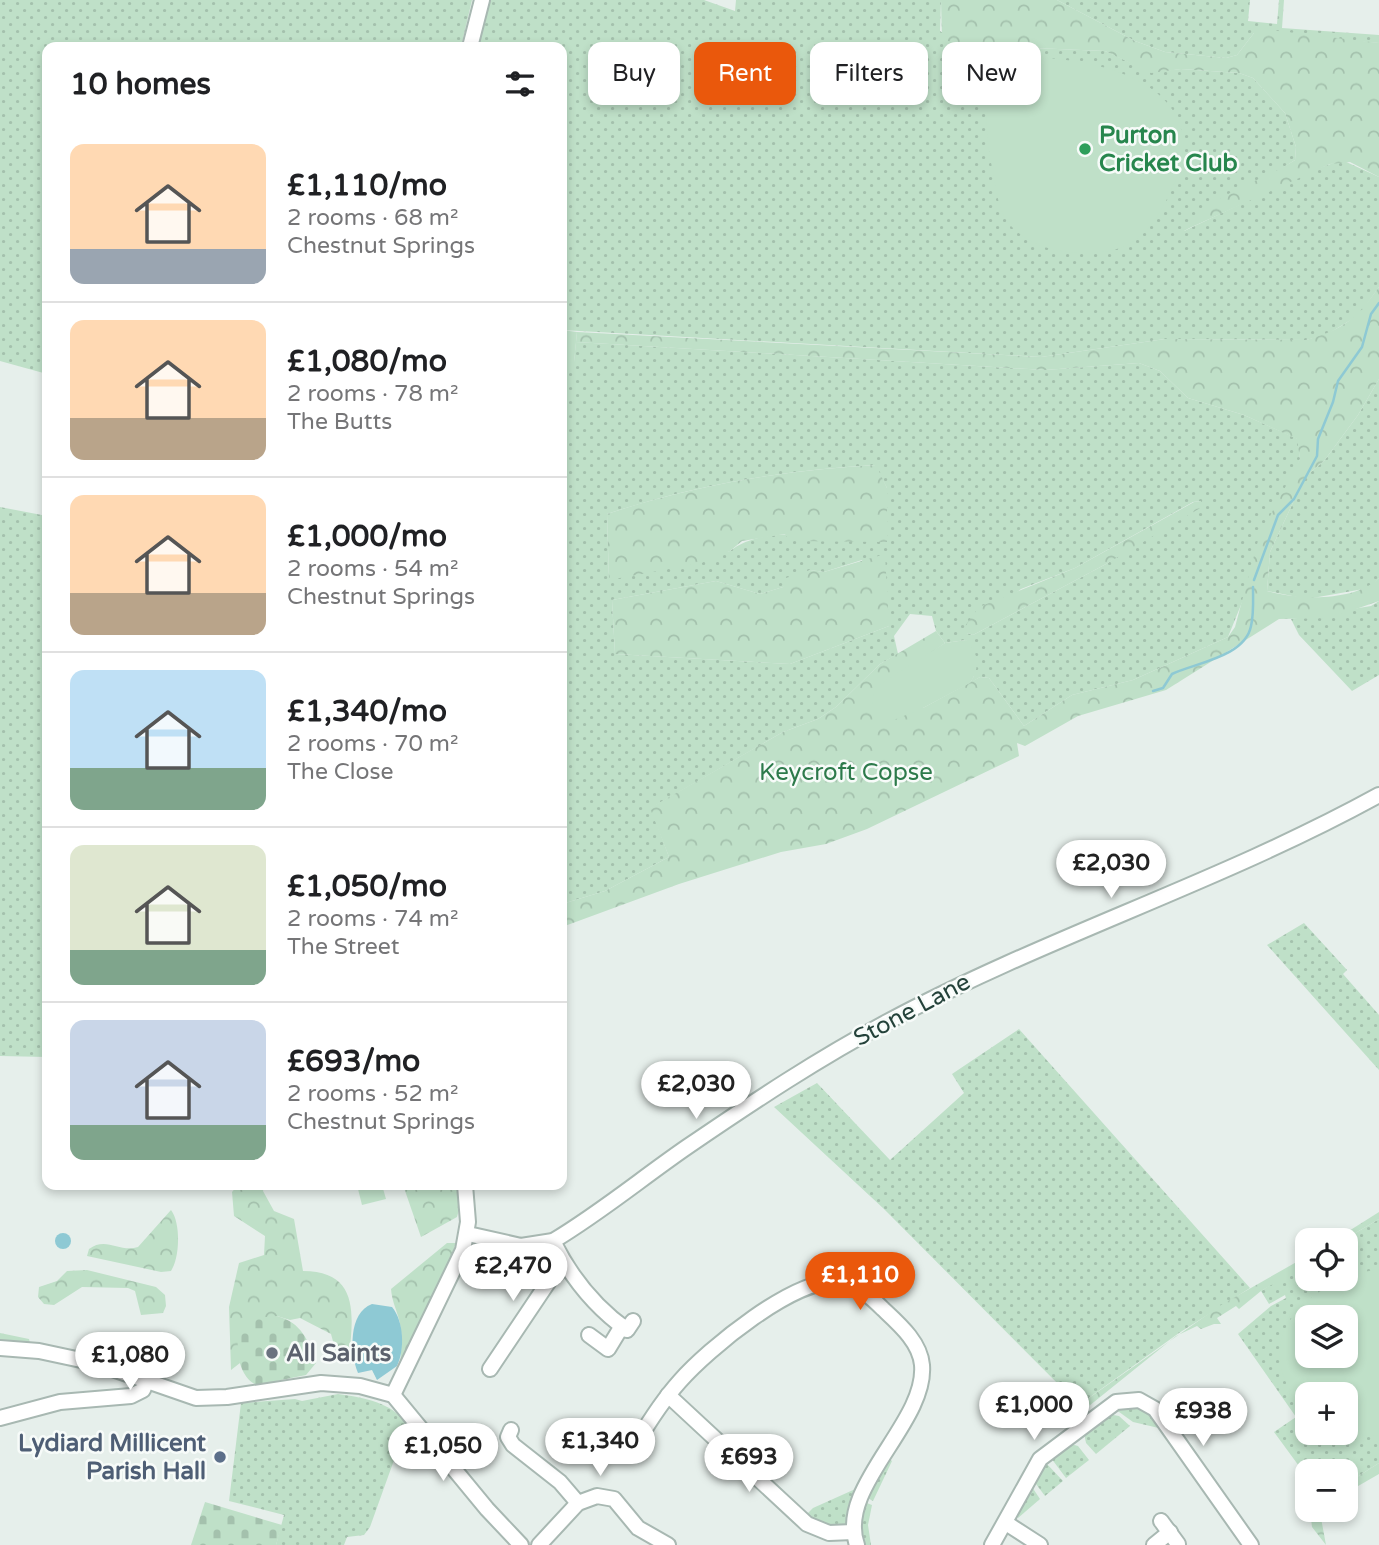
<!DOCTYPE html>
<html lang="en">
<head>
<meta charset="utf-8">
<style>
  :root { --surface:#fff; --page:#f6f6f6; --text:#202124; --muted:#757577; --line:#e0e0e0; --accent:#ea580c }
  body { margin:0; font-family:"Varela Round",sans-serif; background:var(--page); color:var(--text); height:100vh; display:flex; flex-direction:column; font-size:26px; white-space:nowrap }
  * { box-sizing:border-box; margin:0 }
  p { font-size:23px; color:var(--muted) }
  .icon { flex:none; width:38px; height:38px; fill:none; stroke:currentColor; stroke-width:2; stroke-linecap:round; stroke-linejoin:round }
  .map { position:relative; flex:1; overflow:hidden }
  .panel { position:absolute; left:42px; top:42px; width:525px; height:1148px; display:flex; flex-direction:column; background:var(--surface); border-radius:14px; box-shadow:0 4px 10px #0003 }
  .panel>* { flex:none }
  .banner { position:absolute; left:588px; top:42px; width:665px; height:63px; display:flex; gap:14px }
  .buttons { position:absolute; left:1295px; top:1228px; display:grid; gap:14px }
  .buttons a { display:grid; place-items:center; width:63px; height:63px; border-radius:14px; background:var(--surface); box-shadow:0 4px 10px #0003; font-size:35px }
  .price { position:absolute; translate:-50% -60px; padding:0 16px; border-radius:24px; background:#fff; color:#222; font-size:23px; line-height:46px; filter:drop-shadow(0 2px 4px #0008) }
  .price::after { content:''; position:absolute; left:50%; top:42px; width:21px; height:16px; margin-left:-10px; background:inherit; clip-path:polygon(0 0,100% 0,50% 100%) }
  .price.current { background:var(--accent); color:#fff }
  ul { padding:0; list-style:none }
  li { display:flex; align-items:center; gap:21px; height:175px; padding:0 28px }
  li+li { border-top:2px solid var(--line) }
  li span { display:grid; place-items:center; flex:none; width:196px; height:140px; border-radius:14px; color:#555 }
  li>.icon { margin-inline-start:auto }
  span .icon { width:84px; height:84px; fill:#fffc; stroke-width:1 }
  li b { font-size:30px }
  h2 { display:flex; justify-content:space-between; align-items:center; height:84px; padding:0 28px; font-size:30px }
  .pill { padding:0 24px; border-radius:14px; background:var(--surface); box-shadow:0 4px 10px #0003; font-size:24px; line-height:63px }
  .pill.current { background:var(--accent); color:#fff }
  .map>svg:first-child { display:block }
</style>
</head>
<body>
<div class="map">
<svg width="1379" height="1545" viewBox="0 0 1379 1545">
  <defs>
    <pattern id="grass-dots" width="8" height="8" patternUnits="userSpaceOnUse" patternTransform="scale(1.75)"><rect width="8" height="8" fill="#bfe0c8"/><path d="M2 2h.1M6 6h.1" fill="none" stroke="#a4c1ad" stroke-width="1.8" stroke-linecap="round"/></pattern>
    <pattern id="forest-crowns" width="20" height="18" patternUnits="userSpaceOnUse" patternTransform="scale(1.75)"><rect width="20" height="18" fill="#bfe0c8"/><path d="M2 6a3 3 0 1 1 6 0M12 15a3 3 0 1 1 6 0" fill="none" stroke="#a4c1ad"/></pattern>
    <pattern id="cemetery-stones" width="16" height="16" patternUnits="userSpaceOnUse" patternTransform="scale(1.75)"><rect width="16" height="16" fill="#bfe0c8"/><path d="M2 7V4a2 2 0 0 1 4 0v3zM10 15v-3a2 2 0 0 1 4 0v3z" fill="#a4c1ad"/></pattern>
  </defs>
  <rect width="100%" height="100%" fill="#e6efeb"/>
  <g fill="url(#grass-dots)" fill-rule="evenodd">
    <polygon points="0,0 472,0 461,47 47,47 47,374 0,361"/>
    <polygon points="488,0 704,0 735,11 736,0 941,0 940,31 961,45 1105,51 1151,72 1181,69 1239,73 1253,78 1285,113 1296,147 1295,160 1184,231 1308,172 1342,160 1379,177 1379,287 1359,315 1326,335 1306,340 1165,339 1041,357 562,330 562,47 477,47"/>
    <polygon points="1057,0 1250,0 1248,21 1277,24 1279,0 1284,0 1282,28 1379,35 1379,43 1254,33 1237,55 1226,58 1165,52 1135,41"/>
    <path d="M 576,342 L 1045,370 L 1139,363 L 1160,371 L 1188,398 L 1244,415 L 1298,439 L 1300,459 L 1228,637 L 1133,680 L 1072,695 L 1024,726 L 989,678 L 980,677 L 970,683 L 974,676 L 966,640 L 945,643 L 936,631 L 932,616 L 910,614 L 894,636 L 898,654 L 880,664 L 836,707 L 818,719 L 783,732 L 651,808 L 669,857 L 605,891 L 562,904 L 562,361 L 574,362 ZM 875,465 L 887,488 L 887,541 C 843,538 766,522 730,551 L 609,579 L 607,514 C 693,485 784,470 875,465 ZM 1201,501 L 1106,564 L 973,635 L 967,633 L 1021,589 L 1075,568 L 1193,502 ZM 862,560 L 889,626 L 790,664 L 615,654 L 612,600 L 716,581 L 760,594 L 783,587 L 810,570 L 824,572 Z"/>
    <polygon points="1379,379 1379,578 1369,588 1307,599 1267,591 1270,552 1297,494 1307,475 1324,461 1358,415"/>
    <polygon points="0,507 47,516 47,1057 0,1056"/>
    <polygon points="1379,601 1379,675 1352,691 1299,635 1291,619 1371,606"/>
    <polygon points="1304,923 1347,970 1343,974 1379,1015 1379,1070 1267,945"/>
    <polygon points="1019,1029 1250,1288 1179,1333 1079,1405 884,1209 774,1107 817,1083 890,1160 964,1093 952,1074"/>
    <path d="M 1379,1219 L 1379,1463 L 1346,1484 L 1346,1472 L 1307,1472 L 1307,1477 L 1274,1432 L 1296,1417 L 1238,1334 L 1271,1306 L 1286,1298 L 1285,1295 L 1269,1304 L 1261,1291 L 1307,1261 L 1307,1279 L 1346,1279 L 1346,1241 L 1342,1241 ZM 1307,1318 L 1346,1318 L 1346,1356 L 1307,1356 ZM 1307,1395 L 1346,1395 L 1346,1433 L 1307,1433 Z"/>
    <path d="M 338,1394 C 365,1398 391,1402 407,1424 L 370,1527 L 364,1535 L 347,1537 L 344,1545 L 276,1545 L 284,1515 L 229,1501 L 241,1403 L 295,1399 L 302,1401 Z"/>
    <polygon points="1119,1406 1143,1406 1163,1429 1133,1422 1115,1409"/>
    <polygon points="1108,1414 1119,1416 1130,1426 1096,1454 1086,1443 1084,1433"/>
    <polygon points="1071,1444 1078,1446 1089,1460 1066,1478 1051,1458"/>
    <polygon points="887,1457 892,1461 873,1501 866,1497"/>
    <polygon points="1046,1463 1063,1481 1045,1496 1033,1480"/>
    <polygon points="862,1486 845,1527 839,1530 805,1516 813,1508"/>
    <polygon points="1032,1487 1040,1499 1018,1518 1017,1514"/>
    <polygon points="864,1502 872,1505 868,1525 871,1545 861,1545 859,1531"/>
  </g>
  <g fill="url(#forest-crowns)">
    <path d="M 941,0 L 1057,0 L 1135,41 L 1165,52 L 1226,58 L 1237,55 L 1254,33 L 1262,29 L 1379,43 L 1379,177 L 1350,162 L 1330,164 L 1183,231 C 1196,201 1267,179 1295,160 L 1296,147 L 1285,113 L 1253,78 L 1239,73 L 1181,69 L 1151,73 L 1105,51 L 961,45 L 942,39 Z"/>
    <path d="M 1379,287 L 1379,379 L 1358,415 L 1324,461 L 1307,475 L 1297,494 L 1270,552 L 1267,591 C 1299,600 1354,602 1379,578 L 1379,601 L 1330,618 L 1279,619 L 1166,690 L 1078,716 L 1025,746 L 1017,743 L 1019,756 L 867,829 L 826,844 L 781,852 L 679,884 L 562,927 L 562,904 L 605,891 L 669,857 L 650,808 L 783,732 L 818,719 L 836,707 L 880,664 L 936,631 L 945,643 L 918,662 L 923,708 L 980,677 L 989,678 L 1024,726 L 1072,695 L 1133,680 L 1228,637 L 1235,627 L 1259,537 L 1300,459 L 1297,439 L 1244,415 L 1188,398 L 1160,371 L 1139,363 L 1045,370 L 576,342 L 577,332 L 1041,357 L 1165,339 L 1306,340 C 1343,330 1357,318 1379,287 Z"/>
    <path d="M 876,465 L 887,488 L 887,542 L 789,541 L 785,534 L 742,541 L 730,551 L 701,563 L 609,580 L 607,514 C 694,485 785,470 876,465 Z"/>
    <polygon points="1201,501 1202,507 1106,564 973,635 967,633 965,626 979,607 1075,568 1194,502"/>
    <polygon points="885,554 889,626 790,664 615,654 612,600 716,581 760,594 783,587 786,578 810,570 824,572"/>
    <path d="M 238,1185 L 265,1185 L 263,1191 L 274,1211 L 294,1219 L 303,1271 C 358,1271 354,1313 349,1356 L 339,1363 L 331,1334 L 300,1318 L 290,1320 L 277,1316 L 238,1348 L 240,1363 L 231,1370 L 229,1307 L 239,1263 L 264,1255 L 265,1236 L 234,1216 L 232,1192 Z"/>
    <polygon points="403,1185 458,1185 460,1206 457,1217 421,1237"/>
    <path d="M 171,1210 C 181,1223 180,1258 171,1271 L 161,1272 L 87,1256 L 89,1249 C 106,1236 120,1253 138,1247 Z"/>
    <polygon points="1379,1212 1379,1219 1342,1241 1333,1241"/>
    <path d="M 447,1243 L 456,1243 L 417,1342 L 399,1372 C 401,1354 404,1334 398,1316 C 395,1306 392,1300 391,1289 Z"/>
    <polygon points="1307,1256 1305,1265 1261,1291 1239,1309 1236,1306 1217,1318 1221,1324 1214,1324 1201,1329 1197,1326 1176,1336 1084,1410 1079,1405 1221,1305"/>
    <polygon points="87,1270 156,1287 165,1295 166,1306 163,1313 141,1315 135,1291 128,1288 82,1287 54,1305 44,1304 38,1297 39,1287 57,1281 67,1271"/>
    <polygon points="0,1333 29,1339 31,1347 0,1344"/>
    <polygon points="1379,1463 1379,1474 1346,1493 1346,1484"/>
    <polygon points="1310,1510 1325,1510 1321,1518 1326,1545 1312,1527"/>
  </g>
  <g fill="url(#cemetery-stones)">
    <path d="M 277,1316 C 302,1323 308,1340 316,1363 L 306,1375 L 257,1385 C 238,1378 231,1340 245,1325 C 253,1317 267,1317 277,1316 Z"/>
    <polygon points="205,1502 282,1525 276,1545 191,1545"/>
  </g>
  <g fill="#bfe0c8" fill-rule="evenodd">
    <path d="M 1041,58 C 1111,60 1215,92 1174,184 C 1164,206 1155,226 1135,240 C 1119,252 1099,253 1079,253 C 1054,252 1030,245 1012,227 C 999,214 997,194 994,177 C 983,126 976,71 1041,58 Z"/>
    <polygon points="562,330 577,332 574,363 562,361"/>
    <path d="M 966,640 C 979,652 980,669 970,683 L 923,708 L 884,724 L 872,704 L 874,688 L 945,643 Z"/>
    <polygon points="357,1185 382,1185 386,1199 362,1205"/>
    <path d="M 1379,1269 L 1379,1436 L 1342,1433 L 1346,1433 L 1346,1395 L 1307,1395 L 1307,1413 C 1242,1343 1304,1282 1379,1269 ZM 1307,1318 L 1346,1318 L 1346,1356 L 1307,1356 Z"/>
  </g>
  <g fill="#8ec9d4">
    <circle cx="63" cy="1241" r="8"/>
    <path d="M 372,1304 L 392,1307 C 404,1321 405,1350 397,1366 L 377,1380 L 372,1370 L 358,1373 C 350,1353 348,1313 372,1304 Z"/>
  </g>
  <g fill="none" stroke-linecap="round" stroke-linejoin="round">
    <g stroke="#8ec9d4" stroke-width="2.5">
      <polyline points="1254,580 1278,515 1294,499 1317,456 1318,439 1333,402 1338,381 1362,347 1371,314 1379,303"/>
      <path d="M 1153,691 L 1163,688 L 1172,674 C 1195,663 1245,657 1251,626 C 1254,614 1253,599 1253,587"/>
    </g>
    <defs>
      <g id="minor">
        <polyline points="470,47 482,0"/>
        <path d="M 468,1234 L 521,1246 L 553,1241 C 600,1213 642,1178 687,1147 C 753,1102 819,1058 889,1021 C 1048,936 1221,882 1379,795"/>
        <path d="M 553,1241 C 570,1276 595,1307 627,1330 L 633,1321"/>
        <polyline points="589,1335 608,1349 622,1326"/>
        <polyline points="0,1348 39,1351 95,1363 196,1398 227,1397 321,1383 360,1386 393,1395 487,1509 521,1545"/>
        <polyline points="490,1369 551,1278 565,1267"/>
        <polyline points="393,1395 463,1250 468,1222 465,1185"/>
        <polyline points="668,1395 807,1524 829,1533 853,1532"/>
        <polyline points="0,1418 60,1402 131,1396 143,1390 147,1380"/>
        <polyline points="511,1430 508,1437 513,1445 560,1482 578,1503"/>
        <path d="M 637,1442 C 650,1420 663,1400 680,1381 C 707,1350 796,1276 839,1282 C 857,1284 871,1297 883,1309 C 899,1324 920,1342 922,1365 C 927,1423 836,1487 857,1545"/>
        <polyline points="1161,1521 1178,1544"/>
        <polyline points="1006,1523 1040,1545"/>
        <polyline points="539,1545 578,1503 597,1496 614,1499 638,1528 668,1545"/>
        <polyline points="992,1545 1040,1459 1116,1402 1139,1400 1155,1409 1251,1545"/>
        <polyline points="1154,1545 1170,1532"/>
      </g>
    </defs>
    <use href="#minor" stroke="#a8b8b2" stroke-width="18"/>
    <use href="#minor" stroke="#fff" stroke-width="14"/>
  </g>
  <circle fill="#2e9e5b" stroke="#f7fbf9" stroke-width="2.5" cx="1085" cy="149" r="7"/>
  <circle fill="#6b7280" stroke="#f7fbf9" stroke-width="2.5" cx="272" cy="1353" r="7"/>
  <circle fill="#5c6f8a" stroke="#f7fbf9" stroke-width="2.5" cx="220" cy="1457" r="7"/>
  <g text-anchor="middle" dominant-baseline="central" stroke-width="5" stroke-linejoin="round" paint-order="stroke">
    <g font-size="24" font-weight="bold" fill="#27864d" stroke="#f7fbf9" text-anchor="start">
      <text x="1099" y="135">Purton<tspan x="1099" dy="28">Cricket Club</tspan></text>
    </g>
    <g font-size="24" fill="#2d7a4b" stroke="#f7fbf9">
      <text x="846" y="772">Keycroft Copse</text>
    </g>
    <g font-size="24" fill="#24423a" stroke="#f7fbf9">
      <text transform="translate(912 1010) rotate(-28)">Stone Lane</text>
    </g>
    <g font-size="24" font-weight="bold" fill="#5b616d" stroke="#f7fbf9" text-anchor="start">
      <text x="286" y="1353">All Saints</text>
    </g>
    <g font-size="24" font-weight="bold" fill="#4e5e75" stroke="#f7fbf9" text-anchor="end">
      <text x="206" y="1443">Lydiard Millicent<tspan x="206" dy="28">Parish Hall</tspan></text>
    </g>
  </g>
</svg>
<div class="buttons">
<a><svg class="icon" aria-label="locate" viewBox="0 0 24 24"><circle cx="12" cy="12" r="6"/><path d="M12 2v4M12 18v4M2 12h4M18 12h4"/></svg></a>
<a><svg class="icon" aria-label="layers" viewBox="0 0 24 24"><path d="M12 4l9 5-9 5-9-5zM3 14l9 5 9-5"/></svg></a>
<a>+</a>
<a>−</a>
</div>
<b class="price" style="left:1111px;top:900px">£2,030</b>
<b class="price" style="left:696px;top:1121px">£2,030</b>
<b class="price" style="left:513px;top:1303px">£2,470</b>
<b class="price current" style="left:860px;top:1312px">£1,110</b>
<b class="price" style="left:130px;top:1392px">£1,080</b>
<b class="price" style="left:1034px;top:1442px">£1,000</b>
<b class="price" style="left:1203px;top:1448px">£938</b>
<b class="price" style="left:600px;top:1478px">£1,340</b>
<b class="price" style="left:443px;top:1483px">£1,050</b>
<b class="price" style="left:749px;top:1494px">£693</b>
<div class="banner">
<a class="pill">Buy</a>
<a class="pill current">Rent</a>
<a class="pill">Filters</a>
<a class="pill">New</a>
</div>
<section class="panel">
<h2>10 homes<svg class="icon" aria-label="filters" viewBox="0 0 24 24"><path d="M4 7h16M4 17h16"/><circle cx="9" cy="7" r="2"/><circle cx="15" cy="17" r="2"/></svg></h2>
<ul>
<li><span style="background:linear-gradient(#ffd9b3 75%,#9aa5b1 0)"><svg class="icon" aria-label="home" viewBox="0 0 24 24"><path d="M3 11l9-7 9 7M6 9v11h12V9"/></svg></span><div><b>£1,110/mo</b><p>2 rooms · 68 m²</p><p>Chestnut Springs</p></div></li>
<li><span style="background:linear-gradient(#ffd9b3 70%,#b9a48a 0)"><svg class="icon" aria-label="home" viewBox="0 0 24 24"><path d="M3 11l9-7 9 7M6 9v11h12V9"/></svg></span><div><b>£1,080/mo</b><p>2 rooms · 78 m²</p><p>The Butts</p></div></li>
<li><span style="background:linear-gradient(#ffd9b3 70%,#b9a48a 0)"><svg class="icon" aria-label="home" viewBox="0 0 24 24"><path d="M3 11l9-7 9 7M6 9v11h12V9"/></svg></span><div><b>£1,000/mo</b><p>2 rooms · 54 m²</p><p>Chestnut Springs</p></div></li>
<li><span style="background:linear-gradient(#bfe0f5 70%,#7fa58c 0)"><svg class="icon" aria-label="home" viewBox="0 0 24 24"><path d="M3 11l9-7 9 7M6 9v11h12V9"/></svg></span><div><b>£1,340/mo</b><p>2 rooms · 70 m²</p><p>The Close</p></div></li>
<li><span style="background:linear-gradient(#dfe7d0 75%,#7fa58c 0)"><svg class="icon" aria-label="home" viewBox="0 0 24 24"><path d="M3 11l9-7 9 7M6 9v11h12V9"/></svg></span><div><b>£1,050/mo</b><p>2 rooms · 74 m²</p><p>The Street</p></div></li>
<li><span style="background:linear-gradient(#c9d6e8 75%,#7fa58c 0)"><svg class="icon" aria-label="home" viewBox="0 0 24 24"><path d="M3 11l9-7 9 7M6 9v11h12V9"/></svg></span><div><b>£693/mo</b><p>2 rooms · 52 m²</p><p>Chestnut Springs</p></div></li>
</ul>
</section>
</div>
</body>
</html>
